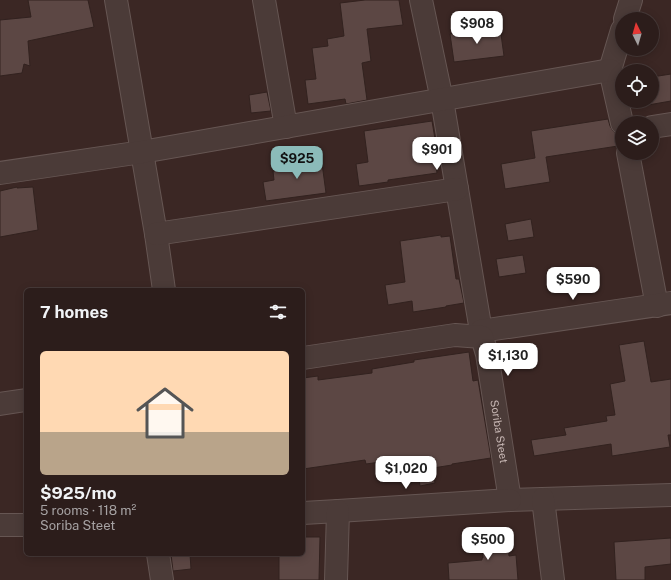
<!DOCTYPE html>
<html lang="en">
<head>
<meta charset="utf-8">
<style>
  :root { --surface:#2c1d1b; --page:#382a28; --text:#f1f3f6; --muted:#a6a2a3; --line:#483b3a; --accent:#8bbbb9 }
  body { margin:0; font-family:"Public Sans",sans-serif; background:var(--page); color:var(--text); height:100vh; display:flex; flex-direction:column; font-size:15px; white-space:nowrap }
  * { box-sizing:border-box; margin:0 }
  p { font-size:13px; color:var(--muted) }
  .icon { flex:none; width:22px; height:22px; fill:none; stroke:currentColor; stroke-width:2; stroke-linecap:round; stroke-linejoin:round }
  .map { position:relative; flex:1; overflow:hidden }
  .details { position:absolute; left:24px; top:288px; width:281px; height:268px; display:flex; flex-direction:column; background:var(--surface); border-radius:6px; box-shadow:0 2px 10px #0003,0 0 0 1px var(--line) }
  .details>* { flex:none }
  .needle { width:26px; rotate:355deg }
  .controls { position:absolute; left:615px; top:12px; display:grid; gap:8px }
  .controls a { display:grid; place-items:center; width:44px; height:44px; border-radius:50%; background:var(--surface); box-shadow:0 2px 10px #0003,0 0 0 1px var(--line); font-size:20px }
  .price { position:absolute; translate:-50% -34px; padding:0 9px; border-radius:8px; background:#fff; color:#222; font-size:13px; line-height:26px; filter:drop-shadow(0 1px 2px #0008) }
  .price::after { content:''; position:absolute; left:50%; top:24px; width:12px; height:9px; margin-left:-6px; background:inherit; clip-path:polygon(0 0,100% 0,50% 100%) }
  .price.active { background:var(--accent); color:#111 }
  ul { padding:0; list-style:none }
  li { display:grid; align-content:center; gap:8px; height:212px; padding:0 16px }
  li+li { border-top:1px solid var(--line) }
  li span { display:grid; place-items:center; height:124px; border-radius:6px; color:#555 }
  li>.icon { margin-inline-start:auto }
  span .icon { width:72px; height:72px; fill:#fffc; stroke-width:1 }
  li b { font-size:17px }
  h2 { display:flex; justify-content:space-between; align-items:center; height:48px; padding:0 16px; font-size:17px }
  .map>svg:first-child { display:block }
</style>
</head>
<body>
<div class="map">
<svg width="671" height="580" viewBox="0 0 671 580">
  <rect width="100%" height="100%" fill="#3b2724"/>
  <g fill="#5c4744" stroke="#32221f">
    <polygon points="28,0 88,0 94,27 28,41 30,66 24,64 22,73 0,76 0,20 31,17"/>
    <polygon points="365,0 399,0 403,25 367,29 371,61 362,63 367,100 346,104 345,99 308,104 305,80 316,79 312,48 328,46 327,39 344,36 340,3"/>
    <polygon points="500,27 504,56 454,62 450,34"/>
    <polygon points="671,74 671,101 648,105 647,101 652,101 652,77"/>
    <polygon points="267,92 271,111 251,113 249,95"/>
    <polygon points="608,119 610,126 613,131 618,135 622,135 622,142 618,146 546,157 550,182 505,189 501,164 535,158 531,131"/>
    <polygon points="432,121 435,139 432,139 437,173 388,180 388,182 359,186 356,164 368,162 364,131"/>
    <polygon points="321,156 326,193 266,201 263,182 274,180 273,171 285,169 283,161"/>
    <polygon points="17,187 17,188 33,187 38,230 0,237 0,191"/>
    <polygon points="531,219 534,237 508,241 505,224"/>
    <polygon points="441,235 441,237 450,236 456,279 459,279 464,303 446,306 446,307 413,312 412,301 388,305 385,285 405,282 400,241"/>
    <polygon points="523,255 526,273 499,277 496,259"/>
    <polygon points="644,341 651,382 671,379 671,435 668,435 670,447 612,456 611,444 534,456 531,440 566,435 564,428 607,421 606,416 615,415 610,384 625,381 619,345"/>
    <polygon points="469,352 473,381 478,380 491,458 452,464 452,465 433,468 435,483 420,486 416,457 366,464 365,460 303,469 303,378 318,376 318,380 372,373 372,369 414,362 414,360"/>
    <polygon points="507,529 509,556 516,555 518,580 449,580 448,563 482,560 482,558 483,558 481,531"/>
    <polygon points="304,537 320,537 319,580 279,580 279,554 304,554"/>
    <polygon points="671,538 671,564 645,567 645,580 616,580 614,542"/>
    <polygon points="171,554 190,554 191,569 173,571"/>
  </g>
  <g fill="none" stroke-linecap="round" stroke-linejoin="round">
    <defs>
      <g id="minor">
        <polyline points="116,0 156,234 164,290"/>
        <polyline points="264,0 286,127"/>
        <polyline points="421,0 442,100 482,337"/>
        <polyline points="625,19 631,0"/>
        <polyline points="622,30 610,70 622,123"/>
        <polyline points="652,127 671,124"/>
        <polyline points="628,153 657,306"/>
        <polyline points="0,173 142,152 610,70"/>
        <polyline points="156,234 457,189"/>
        <polyline points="481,331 671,303"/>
        <path id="s1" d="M 303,358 L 455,335 L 482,337 L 487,354 L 510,500 L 671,495"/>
        <polyline points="0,404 26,400"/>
        <polyline points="543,499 553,580"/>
        <polyline points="303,513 338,511 510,500"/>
        <polyline points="0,525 26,525"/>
        <polyline points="158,554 162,580"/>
        <polyline points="336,580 338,511"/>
      </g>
    </defs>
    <use href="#minor" stroke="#665653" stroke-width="24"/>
    <use href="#minor" stroke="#4b3b38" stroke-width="22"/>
  </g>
  <g text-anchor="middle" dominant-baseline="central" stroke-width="3.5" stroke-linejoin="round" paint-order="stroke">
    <g font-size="11" fill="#c7b7b4" stroke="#30201d">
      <text stroke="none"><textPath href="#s1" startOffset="277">Soriba Steet</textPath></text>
    </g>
  </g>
</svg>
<div class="controls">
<a><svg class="needle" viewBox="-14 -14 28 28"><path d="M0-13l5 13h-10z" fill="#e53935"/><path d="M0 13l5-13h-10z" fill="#a6a2a3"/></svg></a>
<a><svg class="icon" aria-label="locate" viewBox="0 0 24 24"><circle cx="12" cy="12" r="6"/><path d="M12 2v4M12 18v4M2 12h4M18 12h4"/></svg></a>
<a><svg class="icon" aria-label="layers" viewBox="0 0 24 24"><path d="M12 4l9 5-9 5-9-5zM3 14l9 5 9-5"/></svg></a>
</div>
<b class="price" style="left:477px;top:45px">$908</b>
<b class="price" style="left:437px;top:171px">$901</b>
<b class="price active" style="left:297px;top:180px">$925</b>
<b class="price" style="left:573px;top:301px">$590</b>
<b class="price" style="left:508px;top:377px">$1,130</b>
<b class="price" style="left:406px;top:490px">$1,020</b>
<b class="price" style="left:488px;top:561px">$500</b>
<section class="details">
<h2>7 homes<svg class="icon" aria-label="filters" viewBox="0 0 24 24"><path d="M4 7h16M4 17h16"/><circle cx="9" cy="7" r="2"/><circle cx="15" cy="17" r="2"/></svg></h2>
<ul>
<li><span style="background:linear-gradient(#ffd9b3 65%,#b9a48a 0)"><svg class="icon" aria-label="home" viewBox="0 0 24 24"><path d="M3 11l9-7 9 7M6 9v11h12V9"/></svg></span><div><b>$925/mo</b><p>5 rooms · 118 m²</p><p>Soriba Steet</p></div></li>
</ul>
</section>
</div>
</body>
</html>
